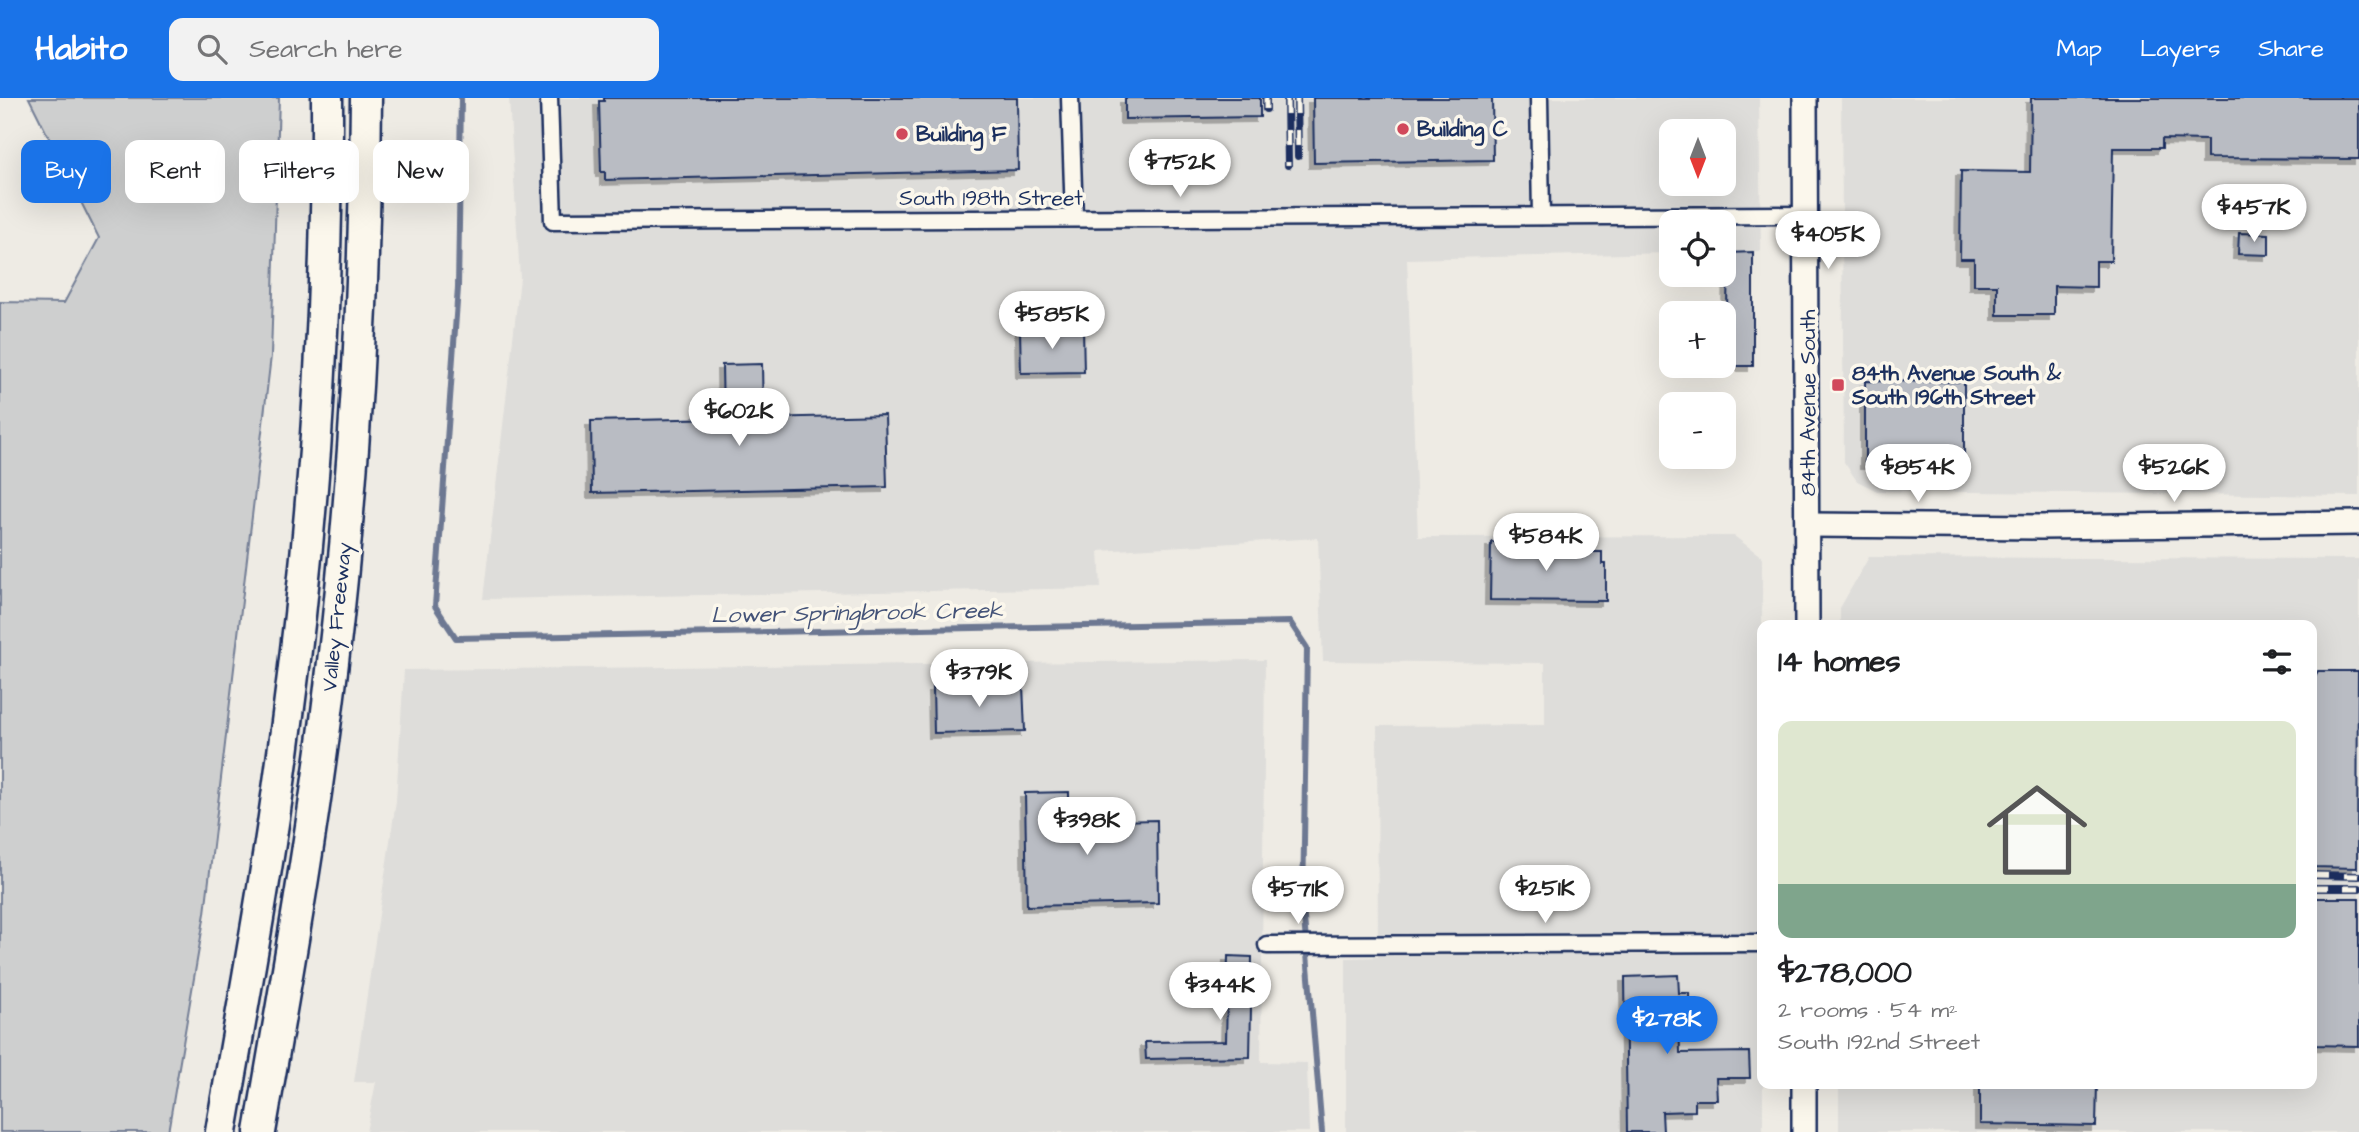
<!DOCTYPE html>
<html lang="en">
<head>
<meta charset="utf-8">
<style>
  :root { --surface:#fff; --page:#f2f2f2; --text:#202124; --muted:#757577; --accent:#1a73e8 }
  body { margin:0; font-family:"Architects Daughter",sans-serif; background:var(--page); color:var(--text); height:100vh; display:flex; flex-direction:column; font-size:26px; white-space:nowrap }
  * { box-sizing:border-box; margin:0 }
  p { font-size:23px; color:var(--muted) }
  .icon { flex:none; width:38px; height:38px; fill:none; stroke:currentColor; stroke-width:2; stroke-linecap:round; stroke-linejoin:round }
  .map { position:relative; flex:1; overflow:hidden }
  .drawer { position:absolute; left:1757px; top:522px; width:560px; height:469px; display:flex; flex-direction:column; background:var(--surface); border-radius:14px; box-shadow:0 7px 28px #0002 }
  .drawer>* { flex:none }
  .top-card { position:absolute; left:21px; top:42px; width:665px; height:63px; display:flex; gap:14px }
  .needle { width:46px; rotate:180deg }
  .tools { position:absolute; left:1659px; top:21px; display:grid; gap:14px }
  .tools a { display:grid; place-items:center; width:77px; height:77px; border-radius:14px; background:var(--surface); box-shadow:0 7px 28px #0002; font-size:35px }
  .price { position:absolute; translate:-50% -60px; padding:0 16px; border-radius:24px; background:#fff; color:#222; font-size:23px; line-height:46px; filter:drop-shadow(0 2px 4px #0008) }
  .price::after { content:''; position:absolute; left:50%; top:42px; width:21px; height:16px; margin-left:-10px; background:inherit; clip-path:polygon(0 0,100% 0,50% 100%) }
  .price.active { background:var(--accent); color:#fff }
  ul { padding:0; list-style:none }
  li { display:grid; align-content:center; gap:14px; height:371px; padding:0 21px }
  li span { display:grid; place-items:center; height:217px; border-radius:14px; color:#555 }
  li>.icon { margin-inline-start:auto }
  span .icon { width:126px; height:126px; fill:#fffc; stroke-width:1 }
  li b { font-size:30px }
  h2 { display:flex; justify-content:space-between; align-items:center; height:84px; padding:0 21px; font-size:30px }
  .pill { padding:0 24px; border-radius:14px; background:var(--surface); box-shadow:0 7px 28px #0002; font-size:24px; line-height:63px }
  .pill.active { background:var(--accent); color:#fff }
  header { display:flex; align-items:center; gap:42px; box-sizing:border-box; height:98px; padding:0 35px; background:var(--accent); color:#fff }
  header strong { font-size:33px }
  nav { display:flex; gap:38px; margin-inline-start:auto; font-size:24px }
  .search { width:490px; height:63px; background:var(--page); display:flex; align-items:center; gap:18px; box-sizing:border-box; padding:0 24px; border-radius:14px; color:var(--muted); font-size:26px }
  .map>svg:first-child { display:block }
</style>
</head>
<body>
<header>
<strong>Habito</strong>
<div class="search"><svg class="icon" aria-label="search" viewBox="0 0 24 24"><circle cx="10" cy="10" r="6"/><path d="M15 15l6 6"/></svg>Search here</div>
<nav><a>Map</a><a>Layers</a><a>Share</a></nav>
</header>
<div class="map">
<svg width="2359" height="1034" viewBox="0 0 2359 1034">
  <defs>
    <filter id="shadow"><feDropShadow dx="-5" dy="5" stdDeviation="0" flood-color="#0004"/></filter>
  </defs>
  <rect width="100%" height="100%" fill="#eeebe4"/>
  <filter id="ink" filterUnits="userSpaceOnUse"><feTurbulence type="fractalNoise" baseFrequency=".0143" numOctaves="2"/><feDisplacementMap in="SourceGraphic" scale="14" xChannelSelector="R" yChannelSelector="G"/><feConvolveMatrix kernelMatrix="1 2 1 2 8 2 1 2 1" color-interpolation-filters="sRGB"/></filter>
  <g filter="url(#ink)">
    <g fill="#deddda" fill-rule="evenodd">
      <path d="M 509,0 L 1759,0 L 1761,153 L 1724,154 L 1724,124 L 1671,124 L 1671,155 L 1407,161 L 1418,439 L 1734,438 L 1762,459 L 1763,1034 L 1346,1034 L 1346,860 L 1378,859 L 1377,628 L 1545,627 L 1545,565 L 1323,563 L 1318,440 L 1099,453 L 1101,490 L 483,501 L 520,180 ZM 1671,33 L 1724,33 L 1724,86 L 1671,86 Z"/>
      <polygon points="1841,0 2359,0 2359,398 1877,393 1857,383 1844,364"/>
      <polygon points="1869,459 2359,461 2359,1034 1839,1034 1839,985 2312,985 2312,527 1840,527 1840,510"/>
      <polygon points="1265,562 1261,964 1307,965 1309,1034 366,1034 376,984 354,984 396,703 404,572"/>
    </g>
    <polygon fill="#cecfcf" stroke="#747f96" stroke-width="2" points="29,0 279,0 271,258 205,815 168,1034 0,1034 0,204 64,205 99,140"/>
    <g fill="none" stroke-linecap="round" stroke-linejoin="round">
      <polyline stroke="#6d7892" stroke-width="6" points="461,0 458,190 435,508 456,540 1290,524 1307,550 1303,808 1322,1034"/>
    </g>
    <g fill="#b9bcc3" stroke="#1b2f5e" stroke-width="2" filter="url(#shadow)">
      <polygon points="604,0 1017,0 1018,72 605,82 605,74 601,74 599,3 604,3"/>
      <polygon points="1125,0 1260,0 1260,19 1125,21"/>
      <polygon points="1313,0 1492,0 1493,62 1314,65"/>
      <polygon points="2031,0 2359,0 2359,61 2207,60 2207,42 2162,41 2162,50 2113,50 2111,163 2096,163 2096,189 2054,188 2054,217 1997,217 1997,187 1974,187 1974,161 1960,161 1961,73 2030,74"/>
      <polygon points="2239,135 2269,136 2269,157 2238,156"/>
      <polygon points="1753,154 1753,268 1726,268 1728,155"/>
      <polygon points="1083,230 1084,274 1021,275 1020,232"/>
      <polygon points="762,266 763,320 885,317 887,389 592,395 591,323 723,320 722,267"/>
      <polygon points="1865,283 1964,284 1964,367 1865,366"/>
      <polygon points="1491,444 1579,445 1578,454 1602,454 1602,466 1606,466 1606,503 1490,502"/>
      <polygon points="2318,573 2358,573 2357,770 2312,769 2312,583"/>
      <polygon points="1023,587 1025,633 934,635 933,589"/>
      <polygon points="1069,694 1069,724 1157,722 1158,805 1027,808 1025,695"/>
      <polygon points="2312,800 2359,800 2359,948 2312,947"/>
      <polygon points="1228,858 1252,859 1250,959 1146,961 1145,944 1226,943"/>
      <polygon points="1678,877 1679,895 1689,895 1690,920 1679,920 1680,955 1749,954 1750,980 1716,980 1717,1002 1695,1002 1695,1013 1662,1014 1663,1034 1627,1034 1625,879"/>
      <polygon points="1980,985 2097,985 2096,1028 1980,1026"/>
    </g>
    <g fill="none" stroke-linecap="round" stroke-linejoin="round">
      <defs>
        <g id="street">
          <polyline points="549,0 553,123 1806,117"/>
          <polyline points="1070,0 1074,120"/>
          <polyline points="1539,0 1541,118"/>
          <polyline points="1267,847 1762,845"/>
        </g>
        <g id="secondary">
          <polyline points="1805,0 1807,527"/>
          <polyline points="1809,427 2041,429 2359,425"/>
          <polyline points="1804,1034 1804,985"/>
        </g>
        <g id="highway">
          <path d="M 221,1034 C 244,900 269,767 286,632 C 314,424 328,211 327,0"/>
          <path d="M 260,1034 C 287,878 315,722 333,564 C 355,377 365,188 366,0"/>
        </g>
      </defs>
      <use href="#street" stroke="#1b2f5e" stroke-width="21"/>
      <use href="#secondary" stroke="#1b2f5e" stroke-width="28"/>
      <use href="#highway" stroke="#1b2f5e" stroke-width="35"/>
      <use href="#street" stroke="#fbf7ec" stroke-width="16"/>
      <use href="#secondary" stroke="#fbf7ec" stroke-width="23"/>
      <use href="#highway" stroke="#fbf7ec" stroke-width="30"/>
      <defs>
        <g id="rail">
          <polyline points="1266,0 1266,11"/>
          <polyline points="1287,0 1288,67"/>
          <polyline points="1297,0 1298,58"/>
          <polyline points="2312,777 2359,778"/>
          <polyline points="2312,790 2359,790"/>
        </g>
      </defs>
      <use href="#rail" stroke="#1b2f5e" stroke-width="8"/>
      <use href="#rail" stroke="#fbf7ec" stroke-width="5" stroke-dasharray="16" stroke-linecap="butt"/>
    </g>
  </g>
  <g fill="#d1495b" stroke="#fbf7ec" stroke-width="2.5">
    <circle cx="1403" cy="31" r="7"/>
    <circle cx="902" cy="36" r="7"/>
    <rect x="1831" y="280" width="14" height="14" rx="3.5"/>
  </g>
  <g text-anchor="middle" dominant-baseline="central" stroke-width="7" stroke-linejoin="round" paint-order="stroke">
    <g font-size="21" font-weight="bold" fill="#1b2f5e" stroke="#fbf7ec" text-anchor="start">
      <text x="1417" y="31">Building C</text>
      <text x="916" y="36">Building F</text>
      <text x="1852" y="275">84th Avenue South &amp;<tspan x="1852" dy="24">South 196th Street</tspan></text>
    </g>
    <g font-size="21" fill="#1b2f5e" stroke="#fbf7ec">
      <text x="991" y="100">South 198th Street</text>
      <text transform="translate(1808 305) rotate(-90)">84th Avenue South</text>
      <text transform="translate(337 519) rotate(-84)">Valley Freeway</text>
    </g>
    <g font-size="23" font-style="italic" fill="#445378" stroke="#fbf7ec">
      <text transform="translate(857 515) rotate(-1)">Lower Springbrook Creek</text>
    </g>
  </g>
</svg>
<div class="tools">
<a><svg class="needle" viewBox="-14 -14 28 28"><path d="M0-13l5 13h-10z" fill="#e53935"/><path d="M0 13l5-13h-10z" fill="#757577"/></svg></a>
<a><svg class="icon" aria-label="locate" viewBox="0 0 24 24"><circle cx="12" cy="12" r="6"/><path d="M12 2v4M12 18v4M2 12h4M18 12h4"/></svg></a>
<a>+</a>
<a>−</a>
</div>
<b class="price" style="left:1180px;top:101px">$752K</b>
<b class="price" style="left:2254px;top:146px">$457K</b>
<b class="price" style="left:1828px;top:173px">$405K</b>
<b class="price" style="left:1052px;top:253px">$585K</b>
<b class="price" style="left:739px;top:350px">$602K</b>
<b class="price" style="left:1918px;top:406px">$854K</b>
<b class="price" style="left:2174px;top:406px">$526K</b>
<b class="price" style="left:1546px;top:475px">$584K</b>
<b class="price" style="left:979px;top:611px">$379K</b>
<b class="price" style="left:1087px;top:759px">$398K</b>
<b class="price" style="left:1545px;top:827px">$251K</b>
<b class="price" style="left:1298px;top:828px">$571K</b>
<b class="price" style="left:1220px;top:924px">$344K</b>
<b class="price active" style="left:1667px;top:958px">$278K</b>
<div class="top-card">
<a class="pill active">Buy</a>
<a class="pill">Rent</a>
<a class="pill">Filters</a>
<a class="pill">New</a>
</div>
<section class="drawer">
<h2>14 homes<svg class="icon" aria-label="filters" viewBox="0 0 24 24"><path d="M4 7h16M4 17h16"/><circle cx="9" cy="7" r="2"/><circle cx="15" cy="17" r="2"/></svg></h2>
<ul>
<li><span style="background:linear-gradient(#dfe7d0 75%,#7fa58c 0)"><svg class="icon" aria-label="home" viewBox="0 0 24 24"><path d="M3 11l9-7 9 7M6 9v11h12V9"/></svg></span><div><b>$278,000</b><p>2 rooms · 54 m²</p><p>South 192nd Street</p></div></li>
</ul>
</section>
</div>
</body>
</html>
